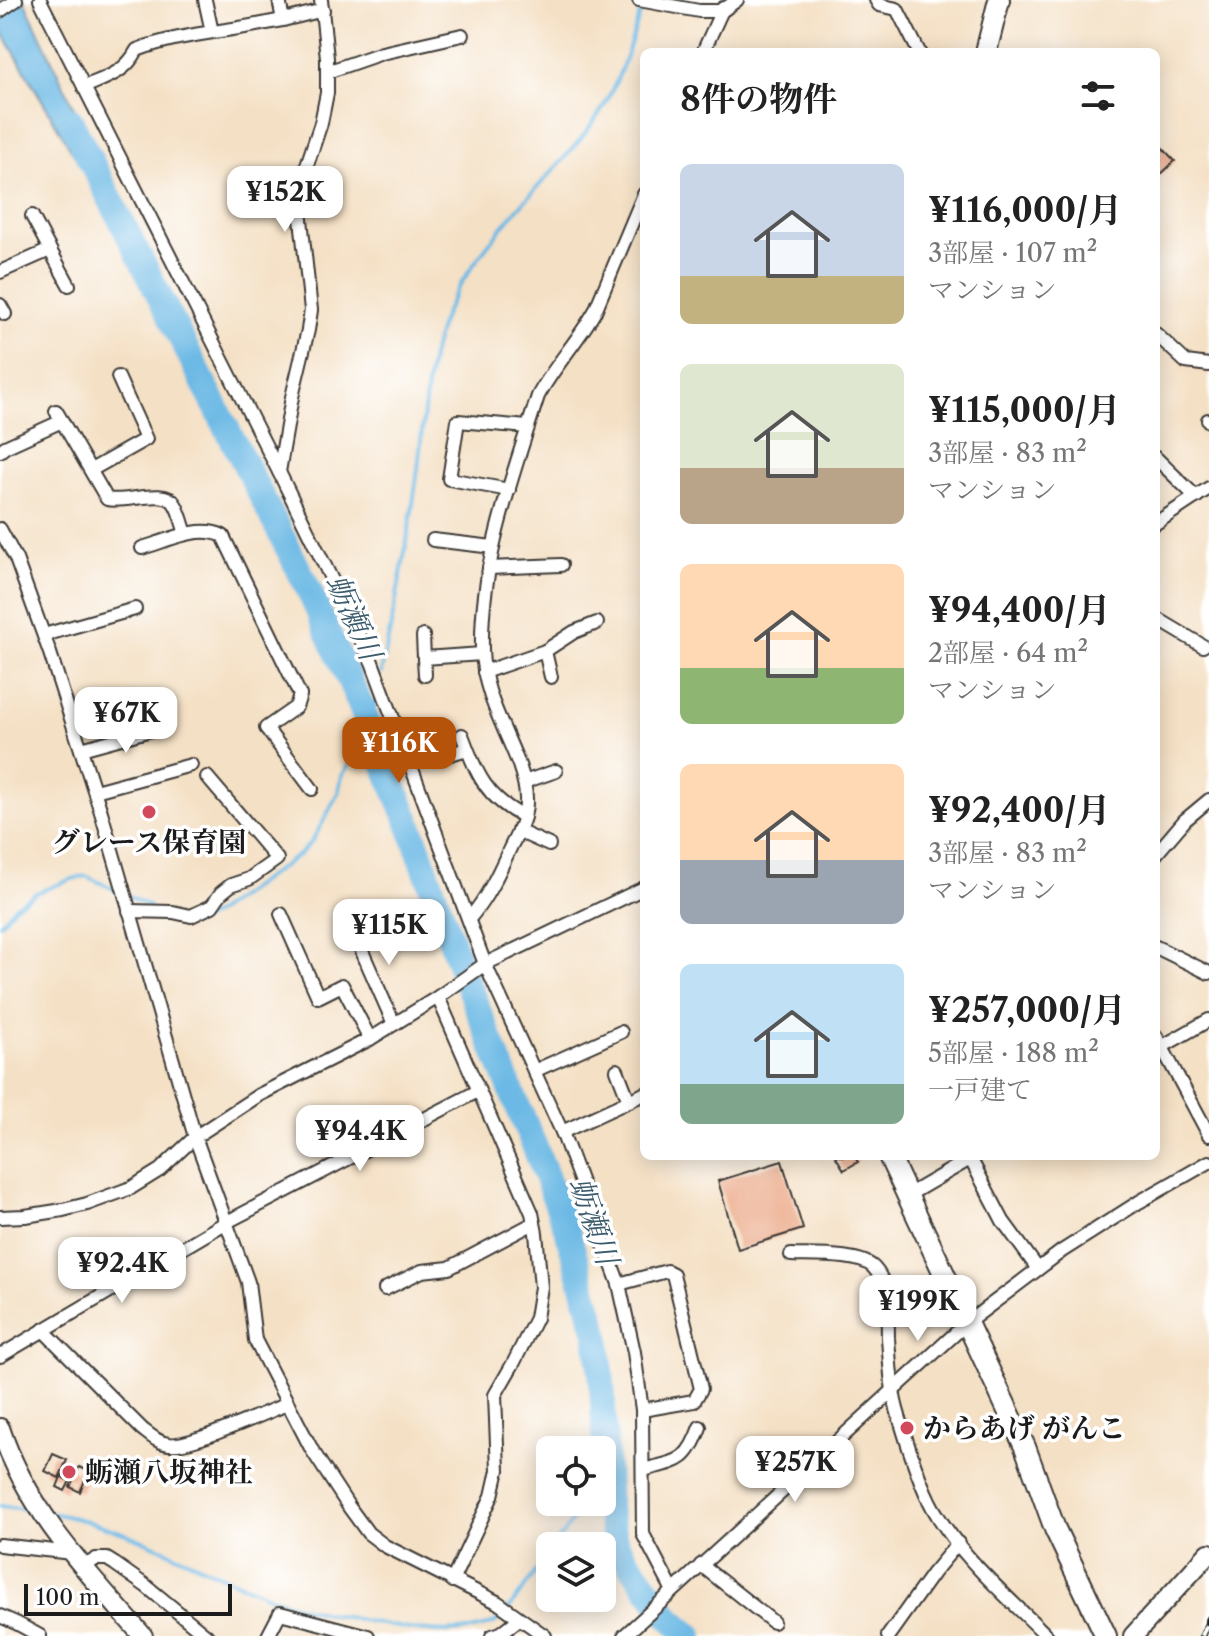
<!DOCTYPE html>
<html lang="ja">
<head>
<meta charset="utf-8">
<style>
  :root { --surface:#fff; --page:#f2f2f2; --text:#222; --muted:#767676; --accent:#b45309 }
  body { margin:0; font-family:"Libre Caslon Text","Noto Serif JP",serif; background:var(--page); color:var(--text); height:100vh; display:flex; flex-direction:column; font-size:30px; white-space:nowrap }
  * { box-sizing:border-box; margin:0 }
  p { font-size:26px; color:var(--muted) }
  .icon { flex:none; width:44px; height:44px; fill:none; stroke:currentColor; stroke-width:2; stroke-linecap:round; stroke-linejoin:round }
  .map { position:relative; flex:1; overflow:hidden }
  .side { position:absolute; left:640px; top:48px; width:520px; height:1112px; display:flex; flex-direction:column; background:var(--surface); border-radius:12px; box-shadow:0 4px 20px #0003 }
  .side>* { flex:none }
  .buttons { position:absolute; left:536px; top:1436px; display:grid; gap:16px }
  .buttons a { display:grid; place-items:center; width:80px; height:80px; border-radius:12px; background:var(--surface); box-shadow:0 4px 20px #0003; font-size:40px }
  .scale { position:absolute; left:24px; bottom:20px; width:208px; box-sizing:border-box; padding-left:8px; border:4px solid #1c1c1c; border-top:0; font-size:22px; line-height:28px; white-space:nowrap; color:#1c1c1c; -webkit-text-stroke:6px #fff; paint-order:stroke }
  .price { position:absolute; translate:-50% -68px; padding:0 18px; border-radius:16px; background:#fff; color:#222; font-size:26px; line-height:52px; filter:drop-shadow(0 2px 4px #0008) }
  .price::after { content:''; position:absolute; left:50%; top:48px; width:24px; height:18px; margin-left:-12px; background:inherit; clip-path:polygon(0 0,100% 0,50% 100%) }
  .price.active { background:var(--accent); color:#fff }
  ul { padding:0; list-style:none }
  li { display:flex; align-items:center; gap:24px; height:200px; padding:0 40px }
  li span { display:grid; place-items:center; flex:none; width:224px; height:160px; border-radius:12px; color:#555 }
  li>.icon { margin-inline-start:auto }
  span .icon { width:96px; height:96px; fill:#fffc; stroke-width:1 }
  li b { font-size:34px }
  h2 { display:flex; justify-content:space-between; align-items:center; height:96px; padding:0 40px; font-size:34px }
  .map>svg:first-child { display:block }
</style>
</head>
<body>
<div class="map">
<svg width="1209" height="1636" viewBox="0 0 1209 1636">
  <rect width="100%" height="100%" fill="#fff"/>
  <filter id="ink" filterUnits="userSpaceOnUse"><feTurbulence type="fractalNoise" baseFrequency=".0125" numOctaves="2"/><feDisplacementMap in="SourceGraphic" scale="16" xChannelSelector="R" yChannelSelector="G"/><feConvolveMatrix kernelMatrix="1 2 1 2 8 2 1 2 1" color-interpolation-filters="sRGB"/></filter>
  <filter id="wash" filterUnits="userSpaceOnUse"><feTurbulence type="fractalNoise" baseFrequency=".006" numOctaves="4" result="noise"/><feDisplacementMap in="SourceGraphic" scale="32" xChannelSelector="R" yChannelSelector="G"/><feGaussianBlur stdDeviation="1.8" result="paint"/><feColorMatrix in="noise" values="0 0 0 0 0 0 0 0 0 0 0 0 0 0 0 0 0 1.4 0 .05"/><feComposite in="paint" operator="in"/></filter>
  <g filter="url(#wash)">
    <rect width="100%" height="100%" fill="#f4e0c4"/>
    <polygon fill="#6cb9e5" stroke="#446a80" stroke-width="2" points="0,0 24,0 92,146 74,155 0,28"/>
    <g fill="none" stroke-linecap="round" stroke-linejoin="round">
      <g stroke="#6cb9e5" stroke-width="4">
        <path d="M 381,673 C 395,608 408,542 417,476 C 425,419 424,351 452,299 C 471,264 498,231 524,202 C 550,173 578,146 599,114 C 621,80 631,40 644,2"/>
        <polyline points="128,896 149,906"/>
        <polyline points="171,917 182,922 201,921 219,911 300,854 312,841 323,822 338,793 342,776 370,728 378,689"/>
        <polyline points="0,924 14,907 36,893 72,879 86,876 120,892"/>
        <polyline points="602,1479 607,1472"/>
        <polyline points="0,1506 34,1510"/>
        <path d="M 50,1513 C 131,1526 202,1571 279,1600 C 315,1613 354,1618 392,1626 C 423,1632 465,1636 494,1623 C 509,1614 537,1568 550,1551"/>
        <polyline points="554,1546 586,1502"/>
        <polyline points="259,1636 277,1599"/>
      </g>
      <polyline stroke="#6cb9e5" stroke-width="26" points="70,120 305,582 357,697 409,823 462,971 536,1150 567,1230 597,1333 602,1383 608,1510 616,1545 669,1617 691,1636"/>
    </g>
    <g id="blocks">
      <g fill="#eba785">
        <polygon points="1156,141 1175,161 1158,177 1156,175"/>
        <polygon points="838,1156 854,1156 858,1162 844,1170 836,1157"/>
        <polygon points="782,1161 803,1229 738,1249 718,1181"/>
        <polygon points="53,1454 67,1460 59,1478 45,1471"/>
        <polygon points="66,1467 76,1472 72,1480 62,1476"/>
        <polygon points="79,1467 89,1471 80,1492 70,1487"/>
        <polygon points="61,1477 70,1481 65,1491 57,1487"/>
      </g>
    </g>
  </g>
  <g filter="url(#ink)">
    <use href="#blocks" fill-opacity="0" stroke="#3c3935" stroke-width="2"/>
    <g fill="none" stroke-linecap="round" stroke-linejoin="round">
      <defs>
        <g id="street">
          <polyline points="40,0 279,472 372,662 485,964 562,1132 619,1284 634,1352 642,1410 643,1534 673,1591"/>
          <polyline points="205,0 212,32"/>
          <polyline points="279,0 283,20"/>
          <polyline points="639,0 699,11 722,11 737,0"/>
          <polyline points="876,0 879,5 897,9 919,52"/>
          <polyline points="0,11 16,0"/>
          <polyline points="703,52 723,8"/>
          <polyline points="327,72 382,53 462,35"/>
          <path d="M 84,87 C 107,77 125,73 137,50 C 178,34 224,32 267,23 C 286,20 304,15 323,10"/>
          <polyline points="50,250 69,285"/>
          <polyline points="0,272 50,250 32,216"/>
          <polyline points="0,305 5,314"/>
          <polyline points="1156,334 1186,362 1209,365"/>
          <path d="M 56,411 L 107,499 C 125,504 165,487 175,504 C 180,512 183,525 186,534"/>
          <polyline points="1208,420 1209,421"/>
          <polyline points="0,451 5,447 62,421"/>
          <polyline points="1156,458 1196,497"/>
          <polyline points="91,470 146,439 118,377"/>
          <polyline points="279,472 292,397 308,330 311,310 300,210 305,171 321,123 327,93 327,58 321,0"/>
          <polyline points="509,490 449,479 458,421 528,427"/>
          <polyline points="1156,523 1209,488"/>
          <polyline points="0,529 16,559 50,653 101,812 195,1137 248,1282 255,1340 312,1450 349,1507 368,1533 385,1546 497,1602 545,1636"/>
          <polyline points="433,540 493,547"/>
          <path d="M 142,548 C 167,541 199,524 223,536 L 300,695 L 296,707 L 266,728 L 312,789"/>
          <polyline points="489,568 561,565"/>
          <polyline points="1156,618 1203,646"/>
          <polyline points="44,635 135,609"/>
          <polyline points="423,636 424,658"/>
          <polyline points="545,651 574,632 597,623"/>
          <polyline points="484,672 545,651 551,677"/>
          <polyline points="425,675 424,658 482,654"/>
          <path d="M 462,735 C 477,774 485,797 524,817"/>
          <polyline points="81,749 162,727"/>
          <polyline points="447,755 467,749"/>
          <polyline points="524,782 556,771"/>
          <polyline points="95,791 191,765"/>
          <polyline points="518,831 549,845"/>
          <polyline points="1156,854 1185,820 1209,800"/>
          <polyline points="129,911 173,912 191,916 212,906 221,893 231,885 249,879 277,859 207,777"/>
          <polyline points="281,914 318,997 342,985 370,1039"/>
          <path d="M 469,919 C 488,897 499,872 511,846 C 517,835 523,824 525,812 C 528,797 524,779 519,765 C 504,726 483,692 482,650 C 480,563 512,478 538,396 C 554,366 578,341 595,311 L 644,194"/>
          <polyline points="350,924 394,1024"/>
          <polyline points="1156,947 1209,973"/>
          <polyline points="438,997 532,1213 536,1233 541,1287 536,1318 514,1362 495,1395 498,1470 492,1496 452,1581"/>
          <polyline points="1156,1036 1209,1135"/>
          <polyline points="1156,1050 1209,1020"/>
          <polyline points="617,1070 629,1101"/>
          <polyline points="534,1071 621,1032"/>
          <polyline points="562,1132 644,1094"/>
          <polyline points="969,1156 1003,1221 1038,1269"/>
          <polyline points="908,1195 975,1156"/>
          <polyline points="0,1217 25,1216 63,1210 87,1204 131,1188 160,1170 195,1137 259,1095 370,1039 438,997 485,964 644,888"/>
          <path d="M 791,1255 C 810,1256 861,1253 874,1268 C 892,1288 887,1312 888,1338 C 890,1364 891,1391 899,1416 C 907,1443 920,1485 933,1508 C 962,1559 1007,1596 1047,1636"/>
          <polyline points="619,1284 667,1271 673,1274 701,1389 694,1401 642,1410"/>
          <polyline points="385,1289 422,1271 449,1268 534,1223"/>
          <path d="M 43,1330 L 142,1429 C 150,1435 158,1443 169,1444 C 188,1448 265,1413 287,1404"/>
          <polyline points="0,1356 225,1223 478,1091"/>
          <path d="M 643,1470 C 677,1461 687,1464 700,1427"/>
          <polyline points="0,1545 72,1553"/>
          <polyline points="701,1565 773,1622"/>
          <polyline points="83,1567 96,1559 107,1559 115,1564 146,1586 207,1636"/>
          <polyline points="0,1616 18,1624 40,1636"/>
          <polyline points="268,1636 280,1613 368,1636"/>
          <polyline points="492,1636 501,1633 519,1619"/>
          <polyline points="624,1636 968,1322 1062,1251 1139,1202 1209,1162"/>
          <polyline points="888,1636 933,1573 958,1543"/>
        </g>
        <g id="secondary">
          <path d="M 0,1428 C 27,1510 87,1572 143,1636"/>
          <polyline points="1133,1636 1209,1553"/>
        </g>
        <g id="primary">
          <polyline points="986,52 999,0"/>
          <polyline points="889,1156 1025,1447 1055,1529 1106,1636"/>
        </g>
      </defs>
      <use href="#street" stroke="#3c3935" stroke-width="16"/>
      <use href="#secondary" stroke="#3c3935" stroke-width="22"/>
      <use href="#primary" stroke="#3c3935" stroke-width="24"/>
      <use href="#street" stroke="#fff" stroke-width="12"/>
      <use href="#secondary" stroke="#fff" stroke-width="18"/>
      <use href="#primary" stroke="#fff" stroke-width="20"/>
      <defs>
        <polyline id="rail" points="1202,1636 1209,1619"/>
      </defs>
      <use href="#rail" stroke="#1c1c1c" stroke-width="7"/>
      <use href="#rail" stroke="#fff" stroke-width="4" stroke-dasharray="12" stroke-linecap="butt"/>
    </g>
  </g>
  <g fill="#d1495b" stroke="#fff" stroke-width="3">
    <circle cx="149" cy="812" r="8"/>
    <circle cx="907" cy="1428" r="8"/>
    <circle cx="69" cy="1472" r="8"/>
  </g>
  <g text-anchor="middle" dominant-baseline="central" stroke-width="7" stroke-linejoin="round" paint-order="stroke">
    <g font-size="28" font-weight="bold" fill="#1c1c1c" stroke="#fff" text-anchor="start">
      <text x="149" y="842" text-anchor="middle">グレース保育園</text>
      <text x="923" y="1428">からあげ がんこ</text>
      <text x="85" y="1472">蛎瀬八坂神社</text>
    </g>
    <g font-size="30" font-style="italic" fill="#3c5b6c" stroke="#fff">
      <text transform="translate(354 617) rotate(66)">蛎瀬川</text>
      <text transform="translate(594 1221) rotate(71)">蛎瀬川</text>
    </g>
  </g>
</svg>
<div class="buttons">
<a><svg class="icon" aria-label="locate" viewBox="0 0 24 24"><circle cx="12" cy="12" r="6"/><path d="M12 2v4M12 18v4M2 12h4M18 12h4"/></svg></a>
<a><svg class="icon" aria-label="layers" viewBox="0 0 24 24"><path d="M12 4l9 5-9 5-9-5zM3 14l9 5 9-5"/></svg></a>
</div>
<div class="scale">100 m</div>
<b class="price" style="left:285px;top:234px">¥152K</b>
<b class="price" style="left:126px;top:755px">¥67K</b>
<b class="price active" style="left:399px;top:785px">¥116K</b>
<b class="price" style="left:389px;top:967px">¥115K</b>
<b class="price" style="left:360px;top:1173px">¥94.4K</b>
<b class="price" style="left:122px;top:1305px">¥92.4K</b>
<b class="price" style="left:918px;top:1343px">¥199K</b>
<b class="price" style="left:795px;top:1504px">¥257K</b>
<section class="side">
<h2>8件の物件<svg class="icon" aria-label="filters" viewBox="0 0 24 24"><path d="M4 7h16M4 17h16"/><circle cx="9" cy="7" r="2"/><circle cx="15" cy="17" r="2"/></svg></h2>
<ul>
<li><span style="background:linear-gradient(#c9d6e8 70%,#c2b280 0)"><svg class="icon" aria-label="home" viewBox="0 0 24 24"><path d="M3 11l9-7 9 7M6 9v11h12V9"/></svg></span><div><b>¥116,000/月</b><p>3部屋 · 107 m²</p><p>マンション</p></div></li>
<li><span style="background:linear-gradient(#dfe7d0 65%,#b9a48a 0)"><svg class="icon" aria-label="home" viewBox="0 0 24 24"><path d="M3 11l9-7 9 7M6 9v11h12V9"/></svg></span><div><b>¥115,000/月</b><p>3部屋 · 83 m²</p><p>マンション</p></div></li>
<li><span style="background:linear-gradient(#ffd9b3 65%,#8fb573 0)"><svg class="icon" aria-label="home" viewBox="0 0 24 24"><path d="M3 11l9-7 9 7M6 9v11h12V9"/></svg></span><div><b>¥94,400/月</b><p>2部屋 · 64 m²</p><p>マンション</p></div></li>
<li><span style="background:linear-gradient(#ffd9b3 60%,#9aa5b1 0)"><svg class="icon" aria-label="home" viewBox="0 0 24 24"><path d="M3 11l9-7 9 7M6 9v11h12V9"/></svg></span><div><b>¥92,400/月</b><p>3部屋 · 83 m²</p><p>マンション</p></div></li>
<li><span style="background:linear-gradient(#bfe0f5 75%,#7fa58c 0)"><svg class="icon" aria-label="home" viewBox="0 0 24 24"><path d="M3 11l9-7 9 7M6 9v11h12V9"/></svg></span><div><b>¥257,000/月</b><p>5部屋 · 188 m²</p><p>一戸建て</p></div></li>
</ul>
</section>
</div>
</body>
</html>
